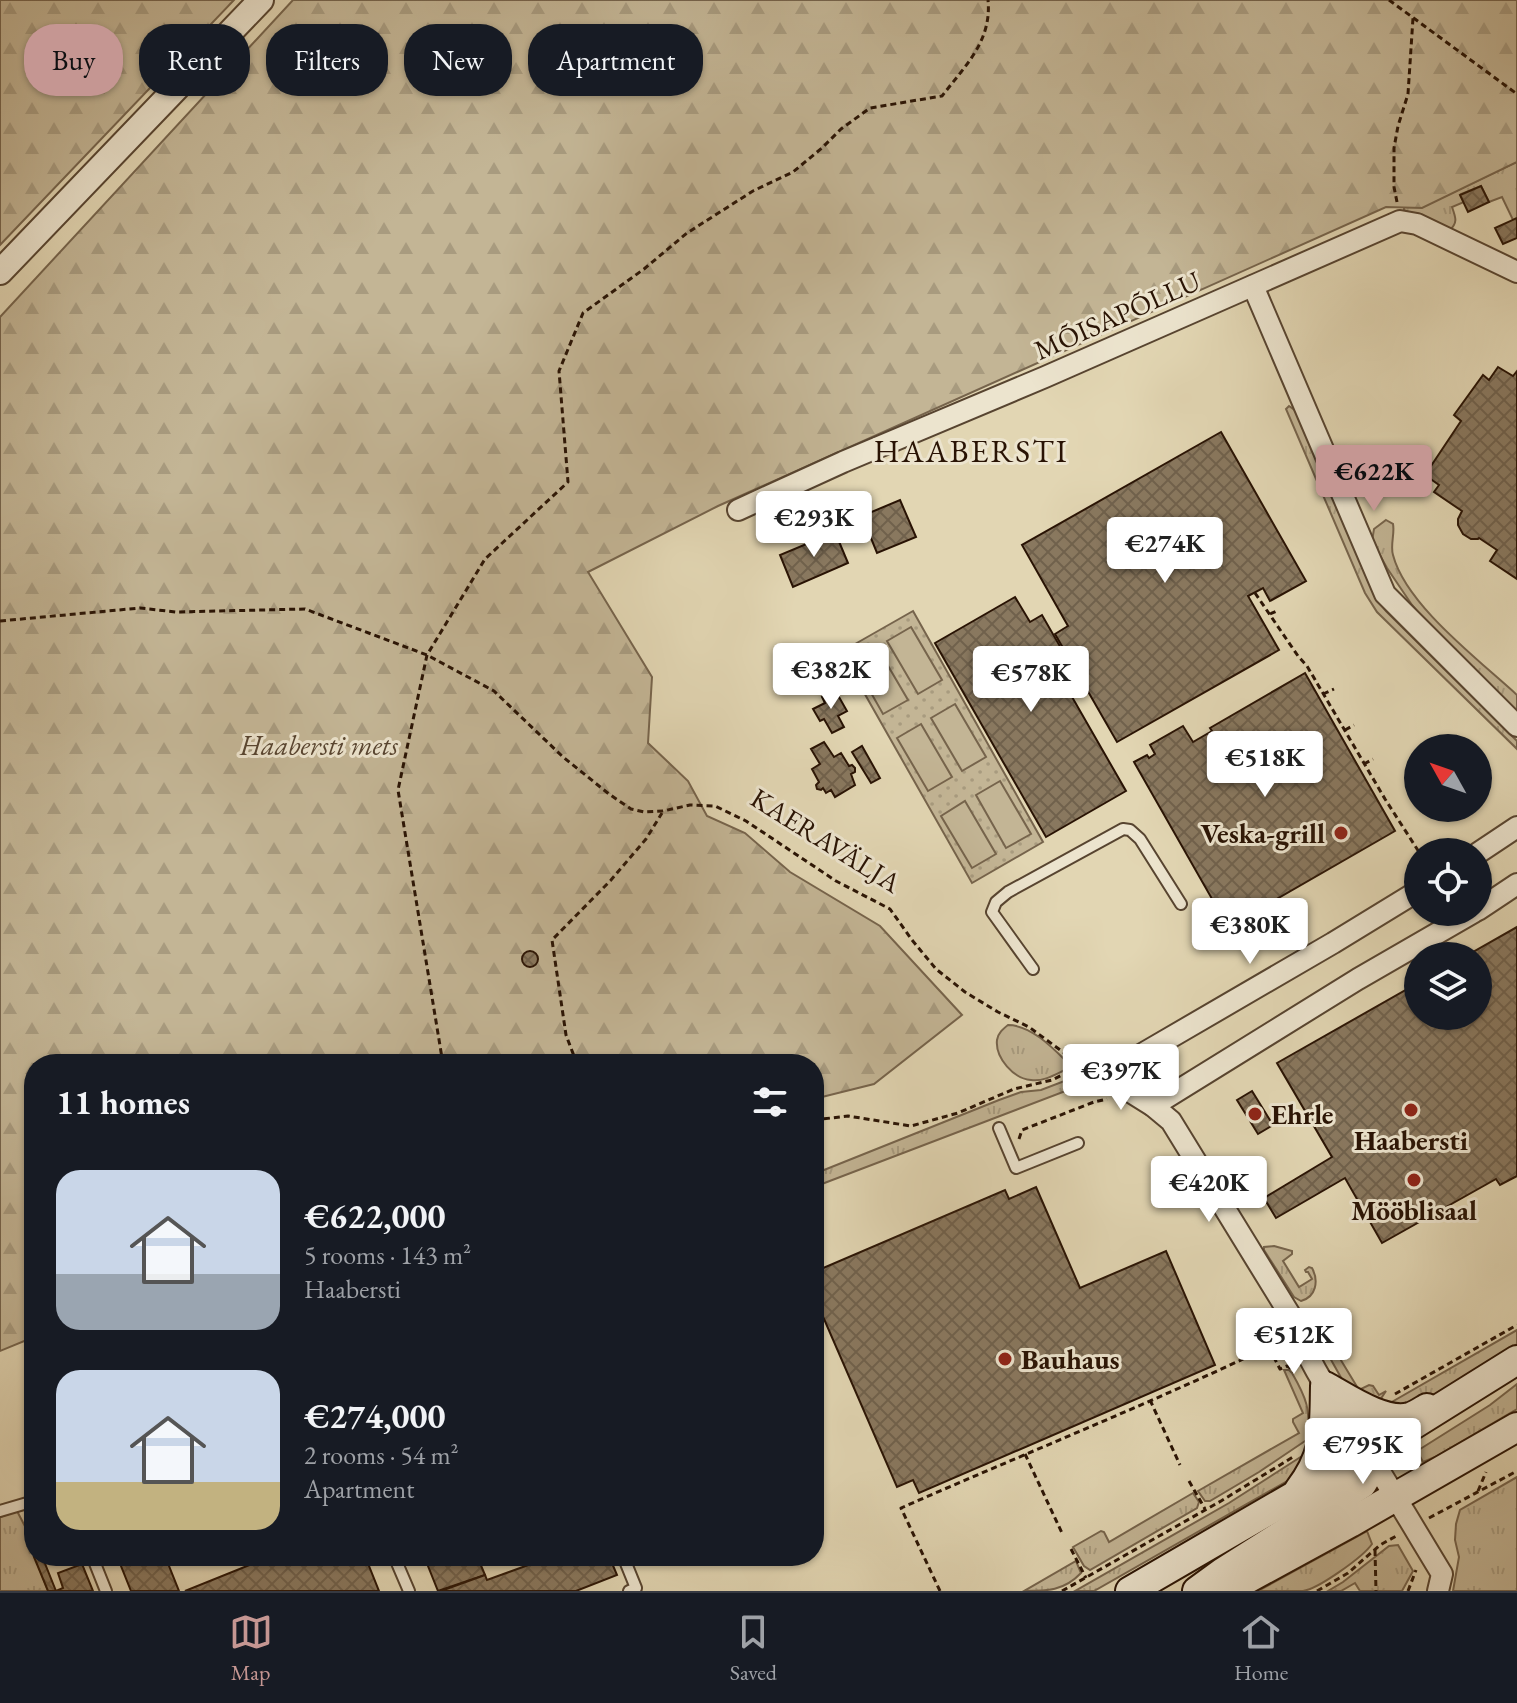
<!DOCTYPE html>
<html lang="en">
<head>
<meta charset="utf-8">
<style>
  :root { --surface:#171b24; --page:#242831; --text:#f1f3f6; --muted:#9ea1a6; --line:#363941; --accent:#c59692 }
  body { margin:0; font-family:"EB Garamond",serif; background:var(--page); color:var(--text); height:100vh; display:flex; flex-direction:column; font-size:30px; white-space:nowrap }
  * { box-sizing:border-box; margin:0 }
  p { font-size:26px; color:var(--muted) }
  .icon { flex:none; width:44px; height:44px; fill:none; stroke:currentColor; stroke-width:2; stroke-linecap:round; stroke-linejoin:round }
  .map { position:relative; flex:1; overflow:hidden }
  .drawer { position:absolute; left:24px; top:1054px; width:800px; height:512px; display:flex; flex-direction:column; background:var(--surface); border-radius:32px; box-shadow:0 2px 6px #0004 }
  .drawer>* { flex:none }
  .banner { position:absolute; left:24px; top:24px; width:800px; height:72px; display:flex; gap:16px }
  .needle { width:52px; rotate:310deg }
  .controls { position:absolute; left:1404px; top:734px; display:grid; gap:16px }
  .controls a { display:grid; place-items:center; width:88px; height:88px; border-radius:50%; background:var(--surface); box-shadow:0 2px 6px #0004; font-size:40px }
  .price { position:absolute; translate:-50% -68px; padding:0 18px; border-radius:8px; background:#fff; color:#222; font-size:26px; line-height:52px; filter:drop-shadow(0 2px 4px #0008) }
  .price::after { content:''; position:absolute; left:50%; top:48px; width:24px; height:18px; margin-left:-12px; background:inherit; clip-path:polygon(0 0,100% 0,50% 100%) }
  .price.active { background:var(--accent); color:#111 }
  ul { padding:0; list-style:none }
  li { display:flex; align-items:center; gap:24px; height:200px; padding:0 32px }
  li span { display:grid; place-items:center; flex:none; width:224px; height:160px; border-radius:24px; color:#555 }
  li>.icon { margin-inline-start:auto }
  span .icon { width:96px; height:96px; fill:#fffc; stroke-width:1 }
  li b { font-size:34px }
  h2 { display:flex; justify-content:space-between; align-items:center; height:96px; padding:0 32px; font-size:34px }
  .tag { padding:0 28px; border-radius:32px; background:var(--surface); box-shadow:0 2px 6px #0004; font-size:28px; line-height:72px }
  .tag.active { background:var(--accent); color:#111 }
  .dock { display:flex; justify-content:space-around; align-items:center; height:112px; border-top:2px solid var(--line); background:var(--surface); font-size:22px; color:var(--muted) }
  .dock a { display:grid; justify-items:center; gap:4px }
  .dock .active { color:var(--accent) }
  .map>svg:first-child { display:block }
</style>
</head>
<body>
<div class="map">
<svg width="1517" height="1591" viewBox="0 0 1517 1591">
  <defs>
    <pattern id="grass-tufts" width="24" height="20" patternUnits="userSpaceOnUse" patternTransform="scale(2)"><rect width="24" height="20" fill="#c3b595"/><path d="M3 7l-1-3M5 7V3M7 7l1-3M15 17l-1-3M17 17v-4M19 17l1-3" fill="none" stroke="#a89b7f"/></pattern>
    <pattern id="forest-firs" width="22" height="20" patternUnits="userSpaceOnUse" patternTransform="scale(2)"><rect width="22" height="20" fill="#c3b595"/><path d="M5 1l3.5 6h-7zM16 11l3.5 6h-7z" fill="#a89b7f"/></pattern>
    <pattern id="park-dots" width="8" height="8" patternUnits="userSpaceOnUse" patternTransform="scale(2)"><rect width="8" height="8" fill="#c3b595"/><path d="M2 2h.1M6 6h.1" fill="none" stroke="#a89b7f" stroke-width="1.8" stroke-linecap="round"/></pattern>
    <pattern id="building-cross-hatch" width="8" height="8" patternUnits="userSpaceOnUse" patternTransform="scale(2)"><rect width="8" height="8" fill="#89785f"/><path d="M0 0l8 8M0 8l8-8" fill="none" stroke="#70614c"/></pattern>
  </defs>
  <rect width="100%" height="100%" fill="#e2d6b3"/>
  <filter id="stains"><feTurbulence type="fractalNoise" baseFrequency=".0025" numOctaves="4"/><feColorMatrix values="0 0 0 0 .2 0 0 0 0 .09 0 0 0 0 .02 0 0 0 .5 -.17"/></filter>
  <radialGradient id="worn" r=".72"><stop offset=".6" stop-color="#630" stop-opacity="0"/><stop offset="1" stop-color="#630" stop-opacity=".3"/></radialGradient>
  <g fill="url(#grass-tufts)" stroke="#76644c" stroke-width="2">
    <path d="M 1517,162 L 1517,218 L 1513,220 L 1502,197 L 1489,202 L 1481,186 L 1461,194 L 1464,202 L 1452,207 C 1456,218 1458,223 1449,231 L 1404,210 L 1404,207 L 1422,207 Z"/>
    <polygon points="1289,406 1296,411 1376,598 1386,611 1517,741 1517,749 1377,612 1365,593 1286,409"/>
    <path d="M 1386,520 L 1393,524 C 1395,534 1390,545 1393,555 C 1406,605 1479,660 1517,695 L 1517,714 L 1437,635 L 1412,605 L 1387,568 L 1372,541 L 1374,529 Z"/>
    <path d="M 1008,1025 C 1031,1025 1053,1048 1068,1063 L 1067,1069 C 1056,1074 1044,1082 1031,1080 C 1014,1079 995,1058 997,1040 C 998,1033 1003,1029 1008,1025 Z"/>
    <polygon points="1080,1075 1088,1078 1084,1084 814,1187 814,1174 999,1100 1021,1092 1041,1090"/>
    <path d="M 1274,1246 L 1292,1251 L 1292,1254 L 1283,1261 L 1299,1287 L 1312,1279 L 1308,1272 L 1306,1272 L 1305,1270 L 1309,1267 L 1312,1268 C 1319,1281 1316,1297 1301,1301 L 1294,1297 L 1264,1250 L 1264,1247 Z"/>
    <polygon points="1319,1324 1359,1390 1369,1385 1373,1386 1379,1395 1386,1391 1376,1406 1343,1381 1317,1335 1316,1328"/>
    <polygon points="1517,1330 1517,1344 1418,1406 1390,1403"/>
    <path d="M 1284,1370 L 1289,1370 L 1292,1373 C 1307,1399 1310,1408 1308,1439 L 1259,1472 L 1210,1501 L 1205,1501 L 1198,1491 L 1299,1433 L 1293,1422 L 1293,1419 L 1303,1413 Z"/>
    <polygon points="1517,1384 1517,1409 1435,1457 1423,1462 1417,1451 1490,1405"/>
    <polygon points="1313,1449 1296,1476 1094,1591 1075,1591 1229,1503"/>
    <polygon points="1517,1477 1517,1591 1453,1591 1459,1557 1455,1540 1456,1524 1460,1510"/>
    <polygon points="1193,1493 1199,1502 1197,1508 1090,1570 1084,1566 1073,1547 1101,1531 1104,1532 1109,1542"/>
    <polygon points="17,1511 29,1534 34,1537 34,1556 37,1556 35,1557 48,1591 0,1591 0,1517"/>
    <path d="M 1367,1531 L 1372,1544 C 1363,1557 1318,1589 1303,1591 C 1288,1591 1272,1591 1258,1591 Z"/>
    <polygon points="1398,1545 1413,1571 1402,1591 1360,1591 1355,1583 1341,1591 1328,1591 1343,1582 1389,1546"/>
    <path d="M 1076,1561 L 1081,1573 C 1064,1591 1047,1591 1024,1591 Z"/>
  </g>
  <g fill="url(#forest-firs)" stroke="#76644c" stroke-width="2">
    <polygon points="0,0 234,0 0,245"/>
    <polygon points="293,0 1517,0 1517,162 1422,208 1386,207 718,506 588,572 652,677 648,743 688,781 707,816 745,833 790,872 880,926 962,1015 874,1084 814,1099 814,1064 34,1064 34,1337 0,1351 0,317"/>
  </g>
  <polygon fill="url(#park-dots)" stroke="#76644c" stroke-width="2" points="913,611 1043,842 972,883 841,652"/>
  <g fill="#c3b595" stroke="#76644c" stroke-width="2">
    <polygon points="911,627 942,680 918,694 887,641"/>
    <polygon points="877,647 908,700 883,714 853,661"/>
    <polygon points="955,704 986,757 962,771 931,718"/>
    <polygon points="921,724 952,777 928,791 897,738"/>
    <polygon points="1000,781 1031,834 1006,848 976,795"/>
    <polygon points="965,801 996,854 972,868 941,816"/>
  </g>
  <g fill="url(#building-cross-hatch)" stroke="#291304" stroke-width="2">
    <polygon points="1481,186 1489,202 1468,212 1460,195"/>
    <polygon points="1517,218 1517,238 1503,244 1495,228"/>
    <polygon points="1498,367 1513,376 1517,371 1517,579 1490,561 1497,550 1479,538 1478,539 1471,539 1463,534 1458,525 1458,519 1462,511 1434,492 1439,485 1425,475 1461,421 1454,415 1483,375 1489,380"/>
    <polygon points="1221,432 1306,581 1270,601 1263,588 1248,596 1279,650 1117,742 1055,634 1068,626 1022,545"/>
    <polygon points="900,500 916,537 877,553 862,516"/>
    <polygon points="835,532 848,563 793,587 780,555"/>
    <polygon points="1015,597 1030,622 1042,615 1073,669 1060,676 1126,791 1046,837 935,643"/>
    <polygon points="1305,673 1395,831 1228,927 1134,762 1147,755 1149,758 1155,754 1150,745 1183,726 1193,742 1212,731 1210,728"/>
    <polygon points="835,690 847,711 838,716 844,727 832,733 824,719 820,721 813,709 825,703 822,697"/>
    <polygon points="824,742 834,757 841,753 849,766 852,765 855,768 855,772 851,774 855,785 835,797 831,790 826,793 823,788 821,790 817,789 816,785 819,782 812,769 820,764 811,749"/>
    <polygon points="862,746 880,778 871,783 852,752"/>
    <polygon points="1517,927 1517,1176 1500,1185 1496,1179 1382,1243 1345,1178 1276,1218 1264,1198 1332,1157 1277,1063 1418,983 1418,1016 1478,1016 1478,956 1466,956"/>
    <circle cx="530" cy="959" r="8"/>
    <polygon points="1252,1091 1273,1125 1258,1134 1237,1100"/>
    <polygon points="1036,1187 1080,1288 1166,1251 1215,1365 919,1493 913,1480 897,1487 814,1296 814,1272 1005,1190 1009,1199"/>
    <polygon points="42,1556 56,1591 63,1588 58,1573 82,1564 93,1591 48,1591 34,1557"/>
    <polygon points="117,1556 165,1556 179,1591 131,1591"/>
    <polygon points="272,1556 365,1556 379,1591 185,1591"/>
    <polygon points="424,1556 477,1556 485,1575 438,1591"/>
    <polygon points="553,1556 609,1556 617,1575 576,1591 441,1591 485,1575 487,1580"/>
  </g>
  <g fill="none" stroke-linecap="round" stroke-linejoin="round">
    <defs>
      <g id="service">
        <polyline points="1033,969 992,912 996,902 1008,892 1123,829 1130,830 1140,839 1181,904"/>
        <polyline points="1080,1065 1113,1081"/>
        <polyline points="999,1128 1016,1168 1078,1143"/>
        <polyline points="0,1511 34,1501"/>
        <polyline points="92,1556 106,1591"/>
        <polyline points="394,1556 409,1591"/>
        <polyline points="623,1556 636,1588 629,1591"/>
      </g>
      <g id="minor">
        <polyline points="1253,286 1385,594 1517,726"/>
        <polyline points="738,510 843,462 1045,377 1400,221 1417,224 1517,272"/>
        <polyline points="1478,853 1517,827"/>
        <path d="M 1418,891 L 1333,943 L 1137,1057 L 1113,1081 L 1153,1106 L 1171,1121 L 1292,1318 C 1307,1362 1333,1398 1358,1437 C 1387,1482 1414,1528 1442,1574 L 1438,1591"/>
        <polyline points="1478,910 1517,884"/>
        <polyline points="1153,1106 1358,979 1474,912"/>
      </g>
      <polyline id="tertiary" points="0,272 261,0"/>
      <g id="secondary">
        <path d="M 1299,1490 C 1327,1453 1324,1430 1325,1386 C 1347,1398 1384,1424 1410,1417 C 1416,1415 1422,1411 1427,1408"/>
        <polyline points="1130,1591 1368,1453 1517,1360"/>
        <polyline points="1197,1591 1223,1572 1362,1484 1371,1469 1368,1453"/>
        <polyline points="1225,1591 1350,1523 1517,1427"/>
      </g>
    </defs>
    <use href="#service" stroke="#574430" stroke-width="14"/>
    <use href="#minor" stroke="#574430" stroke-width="24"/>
    <use href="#tertiary" stroke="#574430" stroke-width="28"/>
    <use href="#secondary" stroke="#291304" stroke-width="32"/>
    <g stroke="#291304" stroke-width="3" stroke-dasharray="6 4" stroke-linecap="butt">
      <polyline points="1389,0 1517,94"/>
      <polyline points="1397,202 1394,187 1394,148 1398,126 1408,94 1413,18"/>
      <polyline points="1255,593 1298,656 1307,666 1385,799 1419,852"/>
      <polyline points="1270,614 1279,610"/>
      <polyline points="0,621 140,608 176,612 305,609 427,655 494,691 563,757 609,794 631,809 644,812 663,811 690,805 715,806 746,821 836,881 890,909 912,940 936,969 965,992 998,1012 1029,1027 1071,1058"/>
      <polyline points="1323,694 1334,689"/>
      <polyline points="1345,730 1354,725"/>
      <polyline points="1364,764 1373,759"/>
      <path d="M 443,1064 L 398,790 L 427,655 L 485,559 L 568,482 L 559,371 L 583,313 L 644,269 L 687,233 L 753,191 L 793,172 L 822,148 L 841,129 L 870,108 L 942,96 C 965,66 992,41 988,0"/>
      <polyline points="577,1064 566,1035 552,940 611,880 646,839 662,813"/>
      <polyline points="615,1064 617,1063 627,1064"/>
      <polyline points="814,1120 848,1116 911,1126 958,1113 1014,1089 1052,1080 1070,1071"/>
      <polyline points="1019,1139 1022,1130 1094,1102 1107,1099"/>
      <polyline points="1269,1348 1280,1369 1287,1366 1292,1369 1294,1372"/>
      <polyline points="1395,1394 1517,1325"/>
      <polyline points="1150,1400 1180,1465"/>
      <polyline points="1025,1454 1062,1533"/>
      <polyline points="1189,1481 1205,1509"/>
      <polyline points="1478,1491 1486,1472"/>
      <polyline points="1429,1518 1517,1471"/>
      <polyline points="1071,1549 1086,1578"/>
      <polyline points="1375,1550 1376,1591"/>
      <path d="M 940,1591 L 901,1508 C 1026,1453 1154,1402 1277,1343 L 1279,1339"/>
      <polyline points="1062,1591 1221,1501 1293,1457"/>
      <polyline points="1317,1591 1348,1573 1380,1545 1398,1535"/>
      <polyline points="1408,1591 1416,1570"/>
    </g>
    <use href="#service" stroke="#ece4ce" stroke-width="10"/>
    <use href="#minor" stroke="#ece4ce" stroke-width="20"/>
    <use href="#tertiary" stroke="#ece4ce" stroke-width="24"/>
    <use href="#secondary" stroke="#ece4ce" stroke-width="28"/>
  </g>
  <g fill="#8f2418" stroke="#ece4ce" stroke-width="3">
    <circle cx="1341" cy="833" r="8"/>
    <circle cx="1411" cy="1110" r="8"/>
    <circle cx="1255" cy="1114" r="8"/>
    <circle cx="1414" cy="1180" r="8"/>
    <circle cx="1005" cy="1359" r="8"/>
  </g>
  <g text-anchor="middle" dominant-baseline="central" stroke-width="6" stroke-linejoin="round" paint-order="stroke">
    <g font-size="28" fill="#291304" stroke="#ece4ce">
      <text transform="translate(1117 315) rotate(-24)">MÕISAPÕLLU</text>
      <text transform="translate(826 840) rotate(32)">KAERAVÄLJA</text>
    </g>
    <g font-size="28" font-style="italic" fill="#574430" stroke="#ece4ce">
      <text x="319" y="745">Haabersti mets</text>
    </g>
    <g font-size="28" font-weight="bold" fill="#291304" stroke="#ece4ce" text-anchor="start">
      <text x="1325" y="833" text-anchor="end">Veska-grill</text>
      <text x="1271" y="1114">Ehrle</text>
      <text x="1411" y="1140" text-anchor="middle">Haabersti</text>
      <text x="1414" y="1210" text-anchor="middle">Mööblisaal</text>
      <text x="1021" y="1359">Bauhaus</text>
    </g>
    <g font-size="32" letter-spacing="2" fill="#291304" stroke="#ece4ce">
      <text x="971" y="451">HAABERSTI</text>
    </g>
  </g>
  <rect width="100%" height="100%" filter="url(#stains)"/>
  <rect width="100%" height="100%" fill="url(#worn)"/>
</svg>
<div class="controls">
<a><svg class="needle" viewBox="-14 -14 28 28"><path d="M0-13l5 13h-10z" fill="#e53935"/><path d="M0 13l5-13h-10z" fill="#9ea1a6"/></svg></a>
<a><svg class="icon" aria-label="locate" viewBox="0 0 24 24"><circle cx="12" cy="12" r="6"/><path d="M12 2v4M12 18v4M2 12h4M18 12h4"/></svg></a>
<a><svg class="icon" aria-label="layers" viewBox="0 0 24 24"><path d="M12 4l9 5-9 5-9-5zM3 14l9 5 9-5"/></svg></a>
</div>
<b class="price active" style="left:1374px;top:513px">€622K</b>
<b class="price" style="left:814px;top:559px">€293K</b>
<b class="price" style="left:1165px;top:585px">€274K</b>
<b class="price" style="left:831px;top:711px">€382K</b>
<b class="price" style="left:1031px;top:714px">€578K</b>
<b class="price" style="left:1265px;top:799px">€518K</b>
<b class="price" style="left:1250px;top:966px">€380K</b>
<b class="price" style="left:1121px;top:1112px">€397K</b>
<b class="price" style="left:1209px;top:1224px">€420K</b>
<b class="price" style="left:1294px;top:1376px">€512K</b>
<b class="price" style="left:1363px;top:1486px">€795K</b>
<div class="banner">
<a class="tag active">Buy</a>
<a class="tag">Rent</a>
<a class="tag">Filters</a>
<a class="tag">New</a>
<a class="tag">Apartment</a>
</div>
<section class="drawer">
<h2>11 homes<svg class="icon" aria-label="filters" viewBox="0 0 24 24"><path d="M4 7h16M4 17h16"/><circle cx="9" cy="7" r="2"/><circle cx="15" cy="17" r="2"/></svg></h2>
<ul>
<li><span style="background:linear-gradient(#c9d6e8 65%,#9aa5b1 0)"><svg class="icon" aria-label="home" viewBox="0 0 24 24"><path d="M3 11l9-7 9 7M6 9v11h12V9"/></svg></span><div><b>€622,000</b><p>5 rooms · 143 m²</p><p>Haabersti</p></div></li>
<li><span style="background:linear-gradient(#c9d6e8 70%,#c2b280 0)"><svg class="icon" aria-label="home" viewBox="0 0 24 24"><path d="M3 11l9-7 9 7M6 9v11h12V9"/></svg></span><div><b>€274,000</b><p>2 rooms · 54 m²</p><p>Apartment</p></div></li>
</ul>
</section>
</div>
<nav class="dock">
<a class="active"><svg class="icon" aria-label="map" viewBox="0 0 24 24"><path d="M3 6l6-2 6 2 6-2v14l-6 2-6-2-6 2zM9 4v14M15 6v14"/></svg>Map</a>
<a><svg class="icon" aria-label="saved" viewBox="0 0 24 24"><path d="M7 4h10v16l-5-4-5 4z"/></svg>Saved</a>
<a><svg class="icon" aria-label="home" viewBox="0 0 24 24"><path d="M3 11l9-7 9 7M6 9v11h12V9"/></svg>Home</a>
</nav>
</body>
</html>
